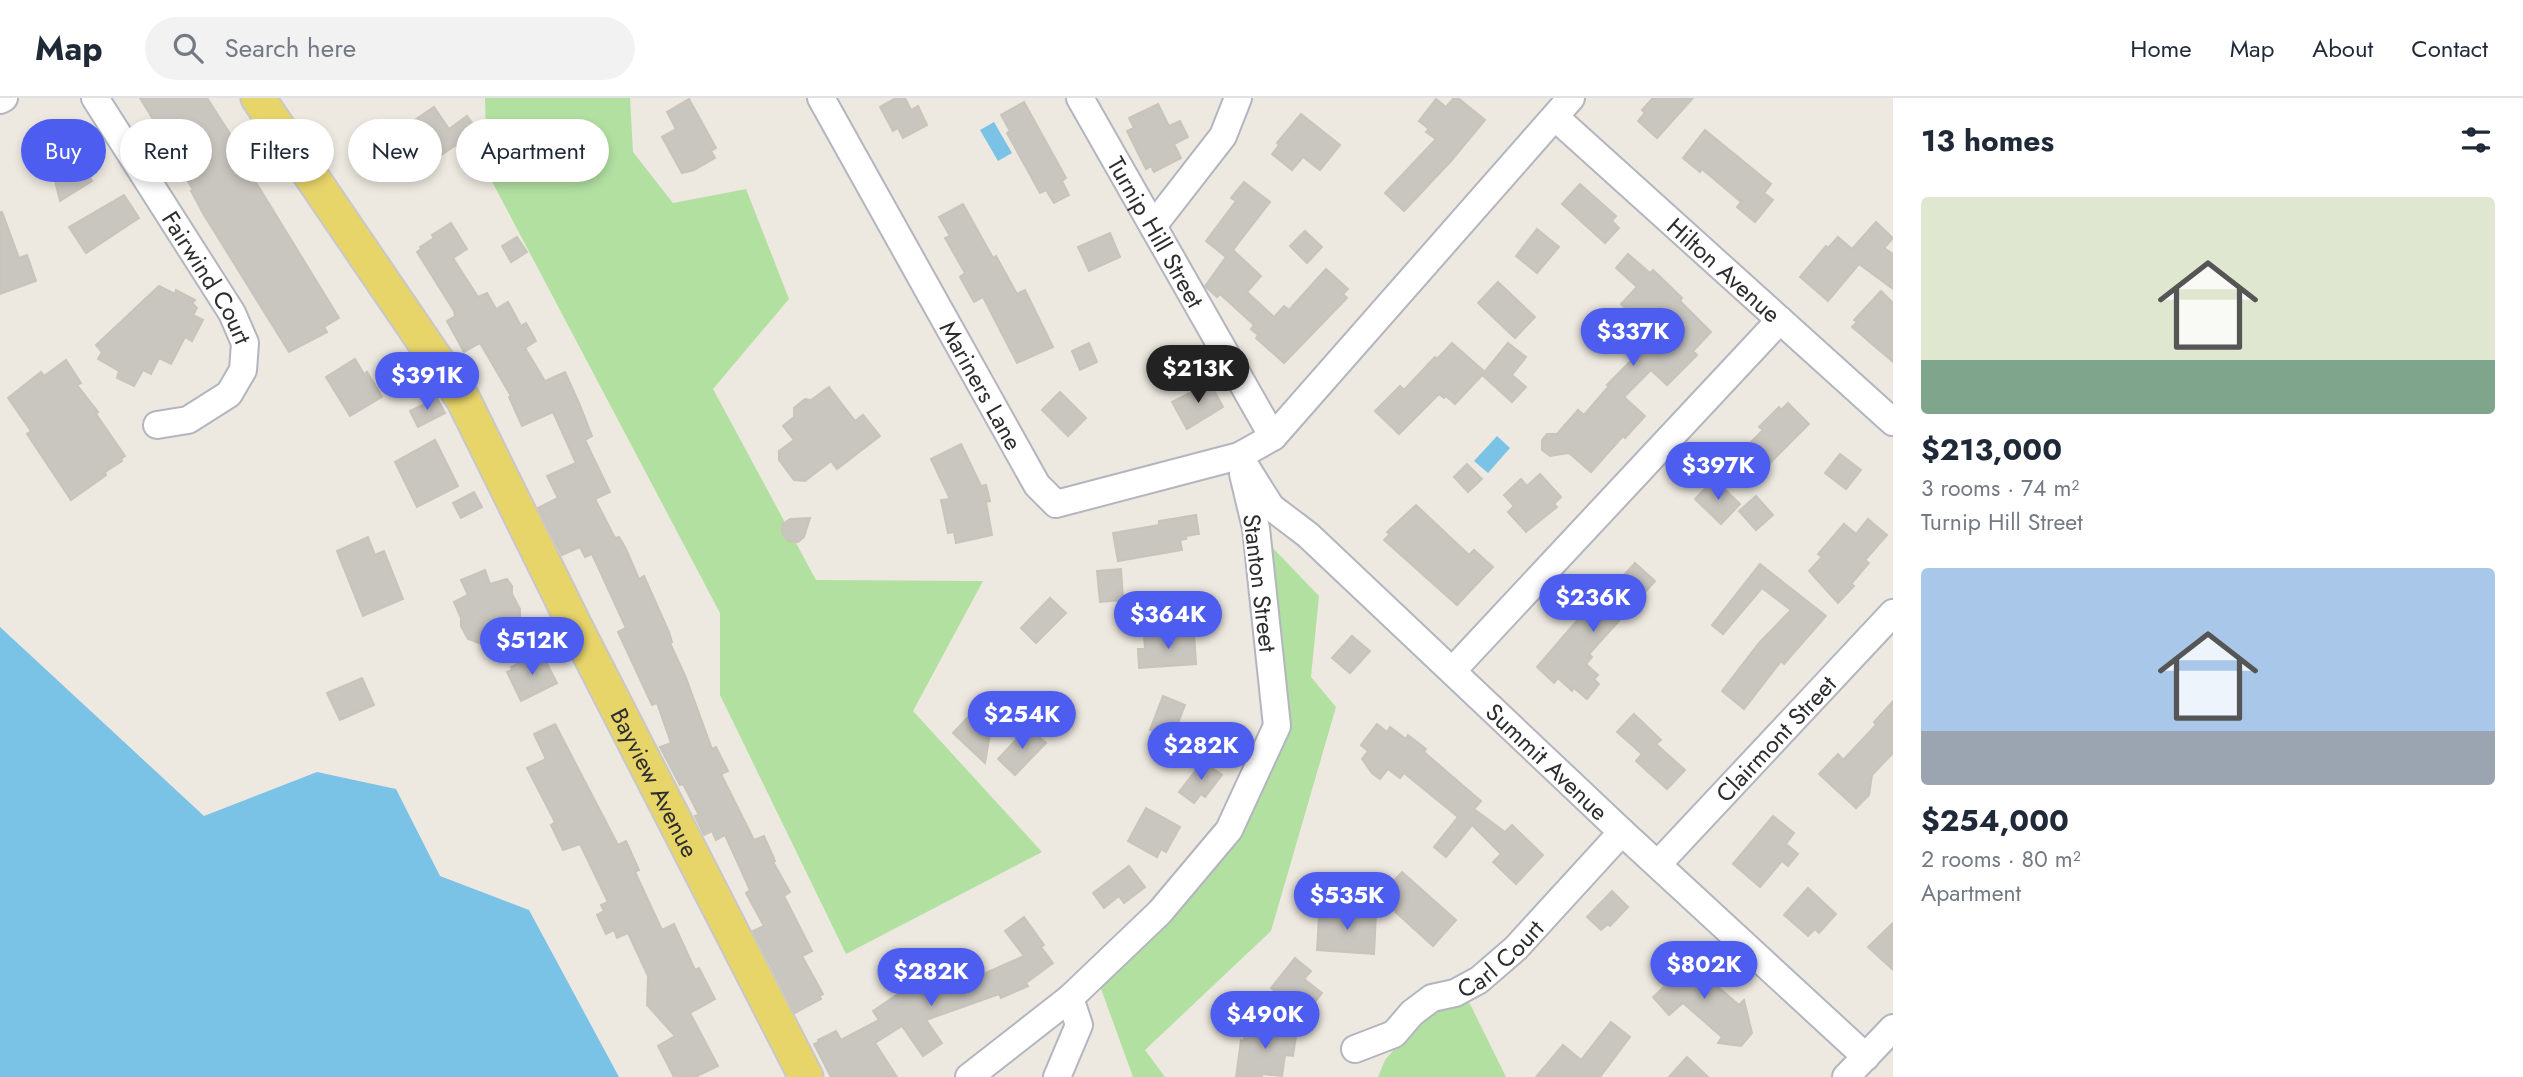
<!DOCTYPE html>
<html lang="en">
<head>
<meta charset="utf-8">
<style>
  :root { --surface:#fff; --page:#f2f2f3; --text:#1f2937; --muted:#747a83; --line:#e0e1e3; --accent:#4c5def }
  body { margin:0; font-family:Jost,sans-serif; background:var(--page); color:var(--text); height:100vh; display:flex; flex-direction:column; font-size:26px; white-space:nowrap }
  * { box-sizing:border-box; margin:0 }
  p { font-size:23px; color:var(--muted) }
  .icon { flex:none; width:38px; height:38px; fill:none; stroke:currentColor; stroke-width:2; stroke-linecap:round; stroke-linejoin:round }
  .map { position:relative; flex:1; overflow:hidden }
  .panel { display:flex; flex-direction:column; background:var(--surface); width:630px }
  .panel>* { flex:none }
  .hud { position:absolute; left:21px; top:21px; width:665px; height:63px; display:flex; gap:14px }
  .price { position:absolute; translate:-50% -60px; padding:0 16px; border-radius:24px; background:var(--accent); color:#fff; font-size:23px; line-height:46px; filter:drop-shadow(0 2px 4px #0008) }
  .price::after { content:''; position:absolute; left:50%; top:42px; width:21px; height:16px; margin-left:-10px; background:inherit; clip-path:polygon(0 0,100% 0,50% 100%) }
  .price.on { background:#222; color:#fff }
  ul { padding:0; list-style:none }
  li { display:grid; align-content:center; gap:14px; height:371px; padding:0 28px }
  li span { display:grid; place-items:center; height:217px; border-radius:7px; color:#555 }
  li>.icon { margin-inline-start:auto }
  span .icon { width:126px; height:126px; fill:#fffc; stroke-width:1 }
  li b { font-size:30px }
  h2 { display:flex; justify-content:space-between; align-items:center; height:84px; padding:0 28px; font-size:30px }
  .tag { padding:0 24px; border-radius:32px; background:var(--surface); box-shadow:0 4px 10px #0003; font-size:24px; line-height:63px }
  .tag.on { background:var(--accent); color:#fff }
  header { display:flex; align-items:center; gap:42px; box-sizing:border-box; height:98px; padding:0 35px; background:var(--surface); border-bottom:2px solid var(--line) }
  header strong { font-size:33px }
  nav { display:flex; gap:38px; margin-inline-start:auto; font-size:24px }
  .search { width:490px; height:63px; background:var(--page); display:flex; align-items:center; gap:18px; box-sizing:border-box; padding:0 24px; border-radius:38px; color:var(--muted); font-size:26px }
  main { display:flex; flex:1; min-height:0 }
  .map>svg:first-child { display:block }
</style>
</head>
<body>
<header>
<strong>Map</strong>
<div class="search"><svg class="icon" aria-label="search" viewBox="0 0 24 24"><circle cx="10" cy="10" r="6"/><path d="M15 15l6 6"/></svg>Search here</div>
<nav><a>Home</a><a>Map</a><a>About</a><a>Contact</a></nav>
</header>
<main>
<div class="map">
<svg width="1893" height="979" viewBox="0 0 1893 979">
  <rect width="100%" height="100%" fill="#ede9e0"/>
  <g fill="#b1e0a1">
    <polygon points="485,0 630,0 633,54 673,105 746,91 789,201 713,291 816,482 983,483 913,613 1042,754 846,856 720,597 720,515 487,74"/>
    <polygon points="1269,446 1319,498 1311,579 1336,609 1271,833 1145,952 1165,979 1133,979 1100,888 1230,752 1283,641"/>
    <polygon points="1467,900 1506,979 1378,979 1385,962 1423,918"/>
  </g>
  <g fill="#7bc2e7">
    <polygon points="994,24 1012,55 998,63 980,32"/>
    <polygon points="1497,338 1510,350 1488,375 1474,363"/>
    <polygon points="0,529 204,718 317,674 396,691 440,778 529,812 619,979 0,979"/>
  </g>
  <g fill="#c9c5bf" stroke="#c9c4ba" stroke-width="2">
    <polygon points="140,0 207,0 241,53 238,55 339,220 324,229 327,234 289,254 204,117 191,93 193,92 177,65 202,50 184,22 162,36"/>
    <polygon points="896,0 905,0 911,12 918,8 927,27 903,40 898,30 893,33 880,9"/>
    <polygon points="1454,0 1458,0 1485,22 1451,63 1404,113 1385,95 1436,41 1426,34 1429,31 1419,23 1436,1 1446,9"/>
    <polygon points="1653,0 1693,0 1657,40 1638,23 1645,15 1642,12"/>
    <polygon points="689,1 716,50 711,53 715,60 694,72 682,75 662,39 676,31 667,14"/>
    <polygon points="1024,4 1066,80 1062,83 1069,97 1054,105 1046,92 1040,95 1007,35 1010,33 1001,17"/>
    <polygon points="1158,6 1169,28 1180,23 1188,39 1174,46 1181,60 1154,74 1151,68 1146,71 1127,33 1134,30 1129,20"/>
    <polygon points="434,9 449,31 467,18 484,42 463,57 456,47 431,64 406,28"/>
    <polygon points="1301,16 1340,47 1320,72 1303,59 1292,72 1272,56 1279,47 1277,45"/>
    <polygon points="1705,32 1771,86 1764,95 1773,102 1755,124 1737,109 1741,104 1702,71 1700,74 1683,60"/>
    <polygon points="76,59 92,83 60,103 53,75"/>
    <polygon points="1244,84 1270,104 1233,152 1261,178 1247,194 1274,219 1284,208 1289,212 1326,171 1348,191 1343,196 1347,200 1284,265 1256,240 1258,237 1251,231 1254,227 1220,196 1217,199 1205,188 1226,159 1206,143 1236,103 1231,100"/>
    <polygon points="1580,86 1616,118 1612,123 1619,130 1605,145 1562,106"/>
    <polygon points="124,97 139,120 86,155 69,129"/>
    <polygon points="963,106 993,160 996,158 1017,196 1025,192 1053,249 1017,265 983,199 974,204 960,179 965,175 945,140 950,138 939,119"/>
    <polygon points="0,114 2,114 19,160 27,157 36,183 0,196"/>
    <polygon points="1876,124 1893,140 1884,150 1893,156 1893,191 1859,166 1828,203 1800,179 1826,148 1828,150 1838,139 1852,151"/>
    <polygon points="451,125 467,151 453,160 478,199 487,195 496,211 508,204 521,228 526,225 536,243 525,250 545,283 565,274 579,305 592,338 585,342 610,394 595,401 615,440 619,439 626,451 639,481 644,478 669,534 672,544 670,545 686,580 712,651 716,649 728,673 721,676 754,742 764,738 775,763 773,764 790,794 784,798 812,853 802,858 823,896 819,898 821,901 795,915 753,833 764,828 746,795 750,792 725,737 716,742 712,733 704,737 695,718 699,717 683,686 680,687 660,649 671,645 657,605 652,607 618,534 626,530 592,456 585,459 580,449 562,457 538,410 558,400 547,378 576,365 553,314 522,328 509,299 511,298 480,245 464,254 447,223 455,218 454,213 417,154 421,151 420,149 434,140 432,137"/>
    <polygon points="1537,131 1559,149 1537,175 1516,158"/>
    <polygon points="1305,133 1322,149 1307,165 1290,148"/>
    <polygon points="1110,135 1120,159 1089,173 1078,149"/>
    <polygon points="517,139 527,154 511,164 502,148"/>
    <polygon points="1628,156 1650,175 1653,172 1682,200 1680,203 1711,234 1693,253 1697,257 1667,287 1651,272 1624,299 1645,318 1625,340 1623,338 1591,374 1569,355 1550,358 1542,352 1542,342 1547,336 1557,336 1578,312 1584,317 1609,288 1607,287 1655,238 1621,206 1637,189 1616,170"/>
    <polygon points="1498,184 1535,219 1515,240 1478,205"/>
    <polygon points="159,188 175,196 176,192 195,202 192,205 197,210 193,217 203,222 192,243 185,239 171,266 159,260 151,276 143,272 134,288 117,280 119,273 98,261 102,254 96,247"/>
    <polygon points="1881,193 1893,205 1893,264 1852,229 1857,224 1854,222"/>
    <polygon points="1089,245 1097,264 1080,272 1072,253"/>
    <polygon points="1452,245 1485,274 1455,306 1446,298 1444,300 1439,296 1399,336 1375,313 1400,288 1404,292 1435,259 1437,261"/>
    <polygon points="1508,245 1526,259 1512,277 1526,289 1512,304 1482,277"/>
    <polygon points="355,261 364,276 367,274 382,299 350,318 326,279"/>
    <polygon points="66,262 81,285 77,287 98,314 96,316 125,358 121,361 122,363 105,374 106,377 71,402 27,336 31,333 8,300 41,274 44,278"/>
    <polygon points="1210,285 1223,309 1187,331 1172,304"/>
    <polygon points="829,289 855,323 863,317 880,338 837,371 831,363 805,383 794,382 779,362 779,353 794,342 783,328 794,319 794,310 805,301 811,302"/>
    <polygon points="1060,294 1086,320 1068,338 1042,312"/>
    <polygon points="437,300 445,315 418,329 410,313"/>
    <polygon points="1788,305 1809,326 1763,372 1743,352 1763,332 1759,329 1779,309 1781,312"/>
    <polygon points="435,342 458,388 417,409 395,364"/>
    <polygon points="961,346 981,388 986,387 990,403 986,404 992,437 956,445 954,434 948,435 941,402 950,401 931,361"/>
    <polygon points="1840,356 1861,372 1846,391 1825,375"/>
    <polygon points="1467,366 1482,381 1468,394 1454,379"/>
    <polygon points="1540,376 1561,399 1554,406 1557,409 1526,434 1508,414 1514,408 1504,397 1521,381 1527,388"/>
    <polygon points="1714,381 1740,406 1721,426 1695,401"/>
    <polygon points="474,394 482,409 461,420 453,405"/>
    <polygon points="1756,398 1773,417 1756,432 1739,413"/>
    <polygon points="1416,407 1469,457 1474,452 1493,469 1457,507 1384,442 1390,436 1387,434"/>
    <polygon points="1196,417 1199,436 1186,438 1186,441 1180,442 1182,452 1118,463 1113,435 1159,427 1159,423"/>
    <polygon points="810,420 804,439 798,444 788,443 782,435 782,427 790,421"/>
    <polygon points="1868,421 1887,437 1865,462 1869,465 1851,486 1854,488 1838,505 1809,473 1822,459 1818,456 1844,426 1856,436"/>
    <polygon points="368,439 375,457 384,453 403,501 363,518 337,453"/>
    <polygon points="1635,465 1655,483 1589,556 1592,559 1586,566 1598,577 1594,581 1599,586 1587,601 1574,590 1572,593 1558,580 1554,585 1537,569 1586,512 1590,515"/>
    <polygon points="1760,466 1826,518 1784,566 1781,563 1744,611 1722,593 1759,545 1791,512 1762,490 1723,536 1712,527"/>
    <polygon points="1121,471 1123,502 1100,504 1097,473"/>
    <polygon points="485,472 490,486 507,481 512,488 512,496 520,511 520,518 513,529 499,535 490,545 482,546 468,541 461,528 461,520 454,504 468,497 461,482"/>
    <polygon points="1050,500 1066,515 1036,545 1021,530"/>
    <polygon points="1194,535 1196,566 1139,570 1138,551 1145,551 1144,538"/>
    <polygon points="1352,538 1370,553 1350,575 1332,560"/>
    <polygon points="541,554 557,585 521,603 507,574 512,572 511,569"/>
    <polygon points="362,580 374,607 340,622 327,595"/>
    <polygon points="1163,598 1185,607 1172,640 1150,632"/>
    <polygon points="1893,603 1893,655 1872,677 1869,697 1856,710 1819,676 1838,656 1843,662 1876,627 1874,624"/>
    <polygon points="973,614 991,630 985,665 953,635"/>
    <polygon points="1634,616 1661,642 1656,646 1685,672 1667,691 1636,663 1642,656 1617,634"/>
    <polygon points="555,626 618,747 626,743 639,772 635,774 662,832 674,826 695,872 699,870 715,901 690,915 718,968 695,979 674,979 658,948 675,938 647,907 648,878 628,835 617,840 614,832 606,836 597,817 604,813 601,807 608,804 580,746 563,752 551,727 555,724 527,670 546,661 534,636"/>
    <polygon points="1377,626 1387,634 1390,629 1406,641 1408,637 1426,651 1424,654 1481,703 1474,711 1505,734 1512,727 1543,757 1516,786 1493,764 1501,756 1472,727 1446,759 1434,749 1458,719 1404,675 1400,680 1388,671 1380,681 1372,675 1362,661 1368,653 1361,647"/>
    <polygon points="1028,629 1046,645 1015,677 998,661"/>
    <polygon points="1203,663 1222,677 1205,699 1201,696 1194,705 1179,694"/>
    <polygon points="1146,710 1180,729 1166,754 1161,751 1157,759 1128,743"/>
    <polygon points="1773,718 1794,735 1786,746 1798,756 1788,768 1782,763 1760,789 1733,766"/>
    <polygon points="1129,768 1145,789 1124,805 1119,798 1104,810 1093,795"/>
    <polygon points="1402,774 1456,822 1433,848 1379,799"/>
    <polygon points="1808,790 1836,816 1819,835 1815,831 1808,838 1784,817"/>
    <polygon points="1612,793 1628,809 1610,828 1608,826 1601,832 1587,819"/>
    <polygon points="1337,812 1376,815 1374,856 1317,852 1319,819 1324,813 1337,815"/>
    <polygon points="1024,819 1044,847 1041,849 1053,865 1026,885 1028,888 1001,900 999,896 926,922 942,945 923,958 902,928 875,945 897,979 831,979 814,946 819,944 818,942 836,933 841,942 879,922 873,913 944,865 946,868 953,865 970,882 1024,858 1005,833"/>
    <polygon points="1893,825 1893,872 1868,849"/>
    <polygon points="1691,854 1714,877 1709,881 1739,907 1744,902 1752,935 1741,948 1718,945 1722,939 1683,905 1669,917 1653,899 1665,888 1659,883"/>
    <polygon points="1295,860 1311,873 1304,881 1322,895 1305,917 1271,890"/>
    <polygon points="1611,924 1630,939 1600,979 1536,979 1563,947 1581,962"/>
    <polygon points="1265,927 1297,931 1293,958 1285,957 1282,978 1262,976 1262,979 1236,979 1241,942 1244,943 1246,929 1265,932"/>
    <polygon points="1687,959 1708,979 1669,979"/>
  </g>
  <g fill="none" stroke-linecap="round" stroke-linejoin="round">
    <defs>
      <g id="minor">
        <path id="s1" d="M 95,0 L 232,215 L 245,245 L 243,272 L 229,296 L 188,322 L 157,327"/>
        <path id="s2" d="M 821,0 L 1037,387 L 1056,406 L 1239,358 L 1273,339 L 1571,0"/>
        <path id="s3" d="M 1080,0 L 1273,339"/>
        <polyline points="0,2 4,0"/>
        <path id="s4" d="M 1555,19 L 1893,324"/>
        <polyline points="1153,128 1223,38 1238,0"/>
        <path id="s5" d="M 1239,358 L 1271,409 L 1308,437 L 1622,734 L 1866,959"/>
        <polyline points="1453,572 1780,222"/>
        <path id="s6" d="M 1658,766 L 1893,515"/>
        <path id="s7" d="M 1355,951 L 1394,936 L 1412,915 L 1432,900 L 1455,895 L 1479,882 L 1516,850 L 1622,734"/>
        <polyline points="969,979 1070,900 1160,814 1229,732 1277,628 1256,430 1243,376"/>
        <polyline points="1057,979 1079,927 1070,900"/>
        <polyline points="1846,979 1893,930"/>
      </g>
      <g id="major">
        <path id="s8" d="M 258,0 L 463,301 L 577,532 L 806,979"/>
      </g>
    </defs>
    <use href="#minor" stroke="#b3b5bf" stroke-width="30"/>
    <use href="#major" stroke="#c8c8c8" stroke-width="37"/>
    <use href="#minor" stroke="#fff" stroke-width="26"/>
    <use href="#major" stroke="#e8d56a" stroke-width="33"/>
  </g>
  <g text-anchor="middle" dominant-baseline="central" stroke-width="5" stroke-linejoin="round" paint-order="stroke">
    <g font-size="24" fill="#2d2d2d" stroke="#fff">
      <text stroke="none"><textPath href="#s3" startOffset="154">Turnip Hill Street</textPath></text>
      <text stroke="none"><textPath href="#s4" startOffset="228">Hilton Avenue</textPath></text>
      <text stroke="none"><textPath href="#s1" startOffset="212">Fairwind Court</textPath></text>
      <text stroke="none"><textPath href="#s2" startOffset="329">Mariners Lane</textPath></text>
      <text transform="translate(1260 485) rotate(83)">Stanton Street</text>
      <text stroke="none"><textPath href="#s6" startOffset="172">Clairmont Street</textPath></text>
      <text stroke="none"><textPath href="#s5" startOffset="436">Summit Avenue</textPath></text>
      <text stroke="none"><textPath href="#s8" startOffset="793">Bayview Avenue</textPath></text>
      <text stroke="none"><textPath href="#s7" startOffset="175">Carl Court</textPath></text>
    </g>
  </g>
</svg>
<b class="price" style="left:1633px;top:270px">$337K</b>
<b class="price on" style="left:1198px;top:307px">$213K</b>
<b class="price" style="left:427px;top:314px">$391K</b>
<b class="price" style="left:1718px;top:404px">$397K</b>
<b class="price" style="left:1593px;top:536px">$236K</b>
<b class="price" style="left:1168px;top:553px">$364K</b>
<b class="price" style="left:532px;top:579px">$512K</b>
<b class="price" style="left:1022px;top:653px">$254K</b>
<b class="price" style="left:1201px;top:684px">$282K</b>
<b class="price" style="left:1347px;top:834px">$535K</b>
<b class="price" style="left:1704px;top:903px">$802K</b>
<b class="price" style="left:931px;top:910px">$282K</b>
<b class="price" style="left:1265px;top:953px">$490K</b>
<div class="hud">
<a class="tag on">Buy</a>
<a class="tag">Rent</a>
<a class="tag">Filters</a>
<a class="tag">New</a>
<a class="tag">Apartment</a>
</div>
</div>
<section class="panel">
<h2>13 homes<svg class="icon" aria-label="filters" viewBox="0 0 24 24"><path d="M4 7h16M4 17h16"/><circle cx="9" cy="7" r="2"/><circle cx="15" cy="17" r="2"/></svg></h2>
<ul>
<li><span style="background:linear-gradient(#dfe7d0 75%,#7fa58c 0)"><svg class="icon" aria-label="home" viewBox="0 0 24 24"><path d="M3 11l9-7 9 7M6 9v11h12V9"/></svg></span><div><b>$213,000</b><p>3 rooms · 74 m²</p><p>Turnip Hill Street</p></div></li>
<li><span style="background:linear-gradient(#a9c7e8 75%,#9aa5b1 0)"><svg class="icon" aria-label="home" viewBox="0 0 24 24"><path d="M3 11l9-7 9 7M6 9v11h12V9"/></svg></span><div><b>$254,000</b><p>2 rooms · 80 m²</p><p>Apartment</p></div></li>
</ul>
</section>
</main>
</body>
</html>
